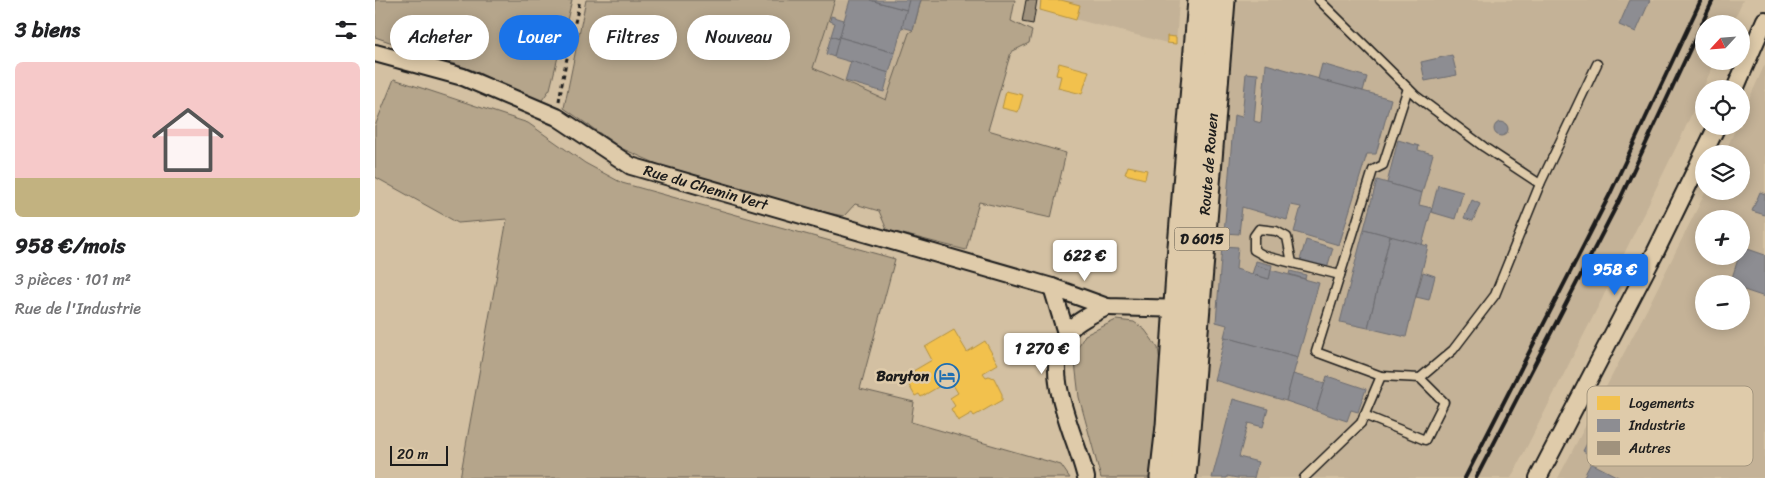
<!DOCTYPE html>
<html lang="fr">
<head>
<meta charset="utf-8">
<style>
  :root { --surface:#fff; --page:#f6f6f6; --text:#202124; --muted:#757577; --line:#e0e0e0; --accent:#1a73e8 }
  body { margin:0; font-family:Sriracha,sans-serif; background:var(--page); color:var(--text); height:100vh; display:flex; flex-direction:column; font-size:19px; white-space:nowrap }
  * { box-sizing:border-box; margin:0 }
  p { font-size:16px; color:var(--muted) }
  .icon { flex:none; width:28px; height:28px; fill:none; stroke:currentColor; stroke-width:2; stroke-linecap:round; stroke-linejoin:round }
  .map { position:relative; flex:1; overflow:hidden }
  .panel { display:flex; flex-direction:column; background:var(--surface); width:375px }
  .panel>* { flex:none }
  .guide { position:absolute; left:15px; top:15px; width:475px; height:45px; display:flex; gap:10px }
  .needle { width:32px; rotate:244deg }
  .tools { position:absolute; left:1320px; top:15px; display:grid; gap:10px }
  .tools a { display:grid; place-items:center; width:55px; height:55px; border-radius:50%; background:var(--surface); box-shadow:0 2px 12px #0003; font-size:25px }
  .scale { position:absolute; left:15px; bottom:12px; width:58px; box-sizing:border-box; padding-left:5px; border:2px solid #1c1c1c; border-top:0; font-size:14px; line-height:18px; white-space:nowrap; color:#1c1c1c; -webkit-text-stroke:4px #dfcbaa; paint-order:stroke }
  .price { position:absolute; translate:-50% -42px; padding:0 11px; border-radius:5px; background:#fff; color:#222; font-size:16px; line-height:32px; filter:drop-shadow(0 1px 2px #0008) }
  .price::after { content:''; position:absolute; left:50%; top:30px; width:15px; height:11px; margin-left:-8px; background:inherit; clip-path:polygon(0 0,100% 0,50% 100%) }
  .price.current { background:var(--accent); color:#fff }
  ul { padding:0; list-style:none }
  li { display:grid; align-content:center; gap:10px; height:265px; padding:0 15px }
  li+li { border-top:1px solid var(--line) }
  li span { display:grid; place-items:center; height:155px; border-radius:8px; color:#555 }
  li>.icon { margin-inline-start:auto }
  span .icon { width:90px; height:90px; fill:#fffc; stroke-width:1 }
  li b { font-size:21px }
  h2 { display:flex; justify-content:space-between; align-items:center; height:60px; padding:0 15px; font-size:21px }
  .chip { padding:0 18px; border-radius:22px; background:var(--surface); box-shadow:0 2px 12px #0003; font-size:18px; line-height:45px }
  .chip.current { background:var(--accent); color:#fff }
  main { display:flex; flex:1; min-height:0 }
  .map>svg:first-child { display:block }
</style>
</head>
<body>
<main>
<section class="panel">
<h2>3 biens<svg class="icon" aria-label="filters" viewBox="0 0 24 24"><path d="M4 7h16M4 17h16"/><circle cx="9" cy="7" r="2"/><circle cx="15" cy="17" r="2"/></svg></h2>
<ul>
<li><span style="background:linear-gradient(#f6c9c9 75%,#c2b280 0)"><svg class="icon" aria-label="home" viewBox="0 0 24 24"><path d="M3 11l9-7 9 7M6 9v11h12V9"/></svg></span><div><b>958 €/mois</b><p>3 pièces · 101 m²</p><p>Rue de l'Industrie</p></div></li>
</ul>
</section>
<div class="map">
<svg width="1390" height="478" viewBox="0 0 1390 478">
  <rect width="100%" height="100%" fill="#d3c0a2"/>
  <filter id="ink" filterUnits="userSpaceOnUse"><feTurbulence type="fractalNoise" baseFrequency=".02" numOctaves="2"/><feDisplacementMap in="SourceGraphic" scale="10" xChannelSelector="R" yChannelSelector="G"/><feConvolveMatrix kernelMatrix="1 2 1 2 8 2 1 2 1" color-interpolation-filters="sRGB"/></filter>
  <g filter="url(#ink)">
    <g fill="#c4b297" fill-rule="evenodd">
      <polygon points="460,0 546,0 538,30 534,33 511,101 438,68"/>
      <polygon points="666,0 804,0 801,44 792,43 665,10"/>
      <polygon points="854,0 1368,0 1357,24 1329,24 1329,61 1340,61 1308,133 1226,301 1136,478 816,478"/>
      <path d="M 1390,64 L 1390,478 L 1183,478 L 1269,315 L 1331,191 L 1366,191 L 1366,154 L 1349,154 L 1362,126 L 1366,126 L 1366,117 ZM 1329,219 L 1366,219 L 1366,256 L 1329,256 ZM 1329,284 L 1366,284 L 1366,321 L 1329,321 Z"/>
    </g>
    <g fill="#b5a58b" stroke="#686054">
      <polygon points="0,0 197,0 175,89 165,103 100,71 0,37"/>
      <polygon points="211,0 460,0 438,68 511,100 534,33 538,30 546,0 640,0 636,21 657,31 654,43 636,52 613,130 691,153 676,218 604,202 591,250 512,230 504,211 480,204 469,216 433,209 289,167 246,148 189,108"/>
      <polygon points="19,79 153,123 210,163 247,183 520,259 485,389 539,402 536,422 686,465 695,478 85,478 132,219 83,223 0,177 0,126"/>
      <polygon points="741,320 759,322 770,330 783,348 786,369 775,478 726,478 704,397 699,354 710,335"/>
    </g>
    <g fill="#f2c14e" stroke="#b2903f">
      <polygon points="666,0 686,0 705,5 701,20 665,10"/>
      <polygon points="792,36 801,37 801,44 792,43"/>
      <polygon points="684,63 714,71 707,94 683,88 686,76 681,75"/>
      <polygon points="631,91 648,95 643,112 627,108"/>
      <polygon points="753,166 772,170 770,179 750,174"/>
      <polygon points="579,330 592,352 610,341 623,364 608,373 611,377 614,376 619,378 627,394 627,400 599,416 597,413 583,421 576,409 580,406 575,398 583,393 575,380 546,397 544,394 540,396 531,380 535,377 533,374 557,360 550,347"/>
    </g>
    <g fill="#8d8d92" stroke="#6b6b6f">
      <polygon points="475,0 495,0 532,10 520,53 464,37"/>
      <polygon points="495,0 534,0 532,10"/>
      <polygon points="534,0 546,0 538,30 527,27"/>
      <polygon points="1255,0 1275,0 1261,32 1244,25"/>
      <polygon points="456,16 469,20 464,39 456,36 460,23 455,21"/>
      <polygon points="456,36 464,39 459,57 451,54"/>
      <polygon points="464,37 520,53 514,73 459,57"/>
      <polygon points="1077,55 1082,75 1050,81 1046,62"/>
      <polygon points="476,61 514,73 509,92 470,81"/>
      <polygon points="891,64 1016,99 1001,154 992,154 964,245 919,232 926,207 916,205 912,220 867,207 864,234 849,233 859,115 867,117 871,73 883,74 879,121 886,123"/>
      <polygon points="947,64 992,77 988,91 943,79"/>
      <circle cx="1126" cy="129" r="7"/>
      <polygon points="1023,140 1044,146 1043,150 1058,154 1047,193 1012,183"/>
      <polygon points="1002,180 1047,193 1044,205 1057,208 1047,245 989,229"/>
      <polygon points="1063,185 1088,192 1080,219 1056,212"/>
      <polygon points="1385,192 1390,194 1390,215 1377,211"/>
      <polygon points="1097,200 1105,204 1098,221 1089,218"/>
      <polygon points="989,229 1015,236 993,328 965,322"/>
      <polygon points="1015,236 1053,246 1031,337 993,328"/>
      <polygon points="931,240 958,248 952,268 925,260"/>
      <polygon points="847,246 863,247 861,269 894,279 896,270 944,283 923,357 849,337 852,325 841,322"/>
      <polygon points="1367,247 1390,255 1390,297 1366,289 1366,284 1355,284 1364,256 1366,256"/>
      <polygon points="881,261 897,265 896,270 880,265"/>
      <polygon points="880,265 896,270 894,279 877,274"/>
      <polygon points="915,271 931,275 930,279 914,274"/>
      <polygon points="1048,272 1060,276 1054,300 1041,297"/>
      <polygon points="850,337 923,357 911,401 839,380"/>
      <polygon points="918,374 950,383 941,411 911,401"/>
      <polygon points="952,376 991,389 983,412 976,410 972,421 941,411"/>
      <polygon points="858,399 893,409 888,427 873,423 864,457 883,462 879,478 862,478 852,476 852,478 837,478"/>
      <polygon points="1221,426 1229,431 1215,455 1208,451"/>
      <polygon points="1216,463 1245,478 1208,478"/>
    </g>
    <polygon fill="#a0927d" stroke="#1c1c1c" points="651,0 662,0 658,24 647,22"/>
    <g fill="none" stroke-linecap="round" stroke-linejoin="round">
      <defs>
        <g id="service">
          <polyline points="944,0 1041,96 1109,147 1165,184"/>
          <polyline points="917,263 912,237 901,231 884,229 879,236 879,250 890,256 965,275"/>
          <polyline points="1006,376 941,352 998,170 1008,165 1033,88"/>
          <polyline points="989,415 1050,440 1069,402 1045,378"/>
          <polyline points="929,478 986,423 1006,376 1045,378 1078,350 1120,295 1165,184 1222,64"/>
        </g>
        <g id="minor">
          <path id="s1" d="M 0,53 L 88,77 L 182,117 L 256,166 L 677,287 L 732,307 L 811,309"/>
          <polyline points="1360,89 1390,20"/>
          <polyline points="677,287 691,333"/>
          <path d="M 711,478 C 702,437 665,374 691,334 C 699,322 719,313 732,307"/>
          <polyline points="1163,478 1280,253 1342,126"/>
        </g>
        <g id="primary">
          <polyline points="788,478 794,426 805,259 826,0"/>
          <path id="s2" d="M 808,478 L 847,0"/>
        </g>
      </defs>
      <use href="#service" stroke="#1c1c1c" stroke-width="11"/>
      <use href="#minor" stroke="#1c1c1c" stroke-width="20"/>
      <use href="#primary" stroke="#1c1c1c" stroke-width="29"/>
      <polyline stroke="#1c1c1c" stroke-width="3" stroke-dasharray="4 4" stroke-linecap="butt" points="184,101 190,67 205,0"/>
      <use href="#service" stroke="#dfcbaa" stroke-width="8"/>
      <use href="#minor" stroke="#dfcbaa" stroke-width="16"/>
      <use href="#primary" stroke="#dfcbaa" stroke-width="25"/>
      <g stroke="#1c1c1c" stroke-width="4">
        <polyline points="1090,478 1235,194 1326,0"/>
        <polyline points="1101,478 1245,199 1338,0"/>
      </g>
    </g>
  </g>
  <defs>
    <symbol id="hotel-ring" viewBox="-11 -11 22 22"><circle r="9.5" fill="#dfcbaa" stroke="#1f6fb2" stroke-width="1.5"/><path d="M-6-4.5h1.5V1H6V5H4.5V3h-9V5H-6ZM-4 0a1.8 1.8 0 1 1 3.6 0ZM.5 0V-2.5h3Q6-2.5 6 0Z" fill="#1f6fb2"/></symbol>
  </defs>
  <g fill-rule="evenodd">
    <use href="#hotel-ring" x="558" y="362" width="28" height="28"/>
  </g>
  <g text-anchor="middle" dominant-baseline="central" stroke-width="5" stroke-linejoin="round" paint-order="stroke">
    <rect fill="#dfcbaa" stroke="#565047" stroke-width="1" x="799.5" y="227.5" width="55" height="23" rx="4"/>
    <g font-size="14" font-weight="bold" fill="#1c1c1c">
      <text x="827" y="239">D 6015</text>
    </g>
    <g font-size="15" fill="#1c1c1c" stroke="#dfcbaa">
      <text stroke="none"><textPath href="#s2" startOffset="315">Route de Rouen</textPath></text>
      <text stroke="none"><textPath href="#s1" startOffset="360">Rue du Chemin Vert</textPath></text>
    </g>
    <g font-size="15" font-weight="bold" fill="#1c1c1c" stroke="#dfcbaa" text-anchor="end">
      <text x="554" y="376">Baryton</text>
    </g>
  </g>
  <rect x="1212" y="386" width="166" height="80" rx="8" fill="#dfcbaa" stroke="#a4967f" stroke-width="1"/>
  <rect x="1222" y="396" width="23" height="14" fill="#f2c14e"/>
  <rect x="1222" y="419" width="23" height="13" fill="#8d8d92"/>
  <rect x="1222" y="441" width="23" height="14" fill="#a0927d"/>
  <g font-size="14" fill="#1c1c1c">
    <text x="1254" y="408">Logements</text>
    <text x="1254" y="430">Industrie</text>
    <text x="1254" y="453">Autres</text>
  </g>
</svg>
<div class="tools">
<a><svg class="needle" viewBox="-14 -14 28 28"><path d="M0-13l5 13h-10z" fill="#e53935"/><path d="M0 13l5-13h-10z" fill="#757577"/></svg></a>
<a><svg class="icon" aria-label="locate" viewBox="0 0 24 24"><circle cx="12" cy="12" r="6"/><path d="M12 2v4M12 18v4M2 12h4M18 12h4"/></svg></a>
<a><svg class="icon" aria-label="layers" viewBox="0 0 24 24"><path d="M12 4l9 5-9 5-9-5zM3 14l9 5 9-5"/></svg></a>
<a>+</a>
<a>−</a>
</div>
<div class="scale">20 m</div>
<b class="price" style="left:710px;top:282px">622 €</b>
<b class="price current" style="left:1240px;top:296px">958 €</b>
<b class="price" style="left:667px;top:375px">1 270 €</b>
<div class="guide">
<a class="chip">Acheter</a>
<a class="chip current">Louer</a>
<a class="chip">Filtres</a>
<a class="chip">Nouveau</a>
</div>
</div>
</main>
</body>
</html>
